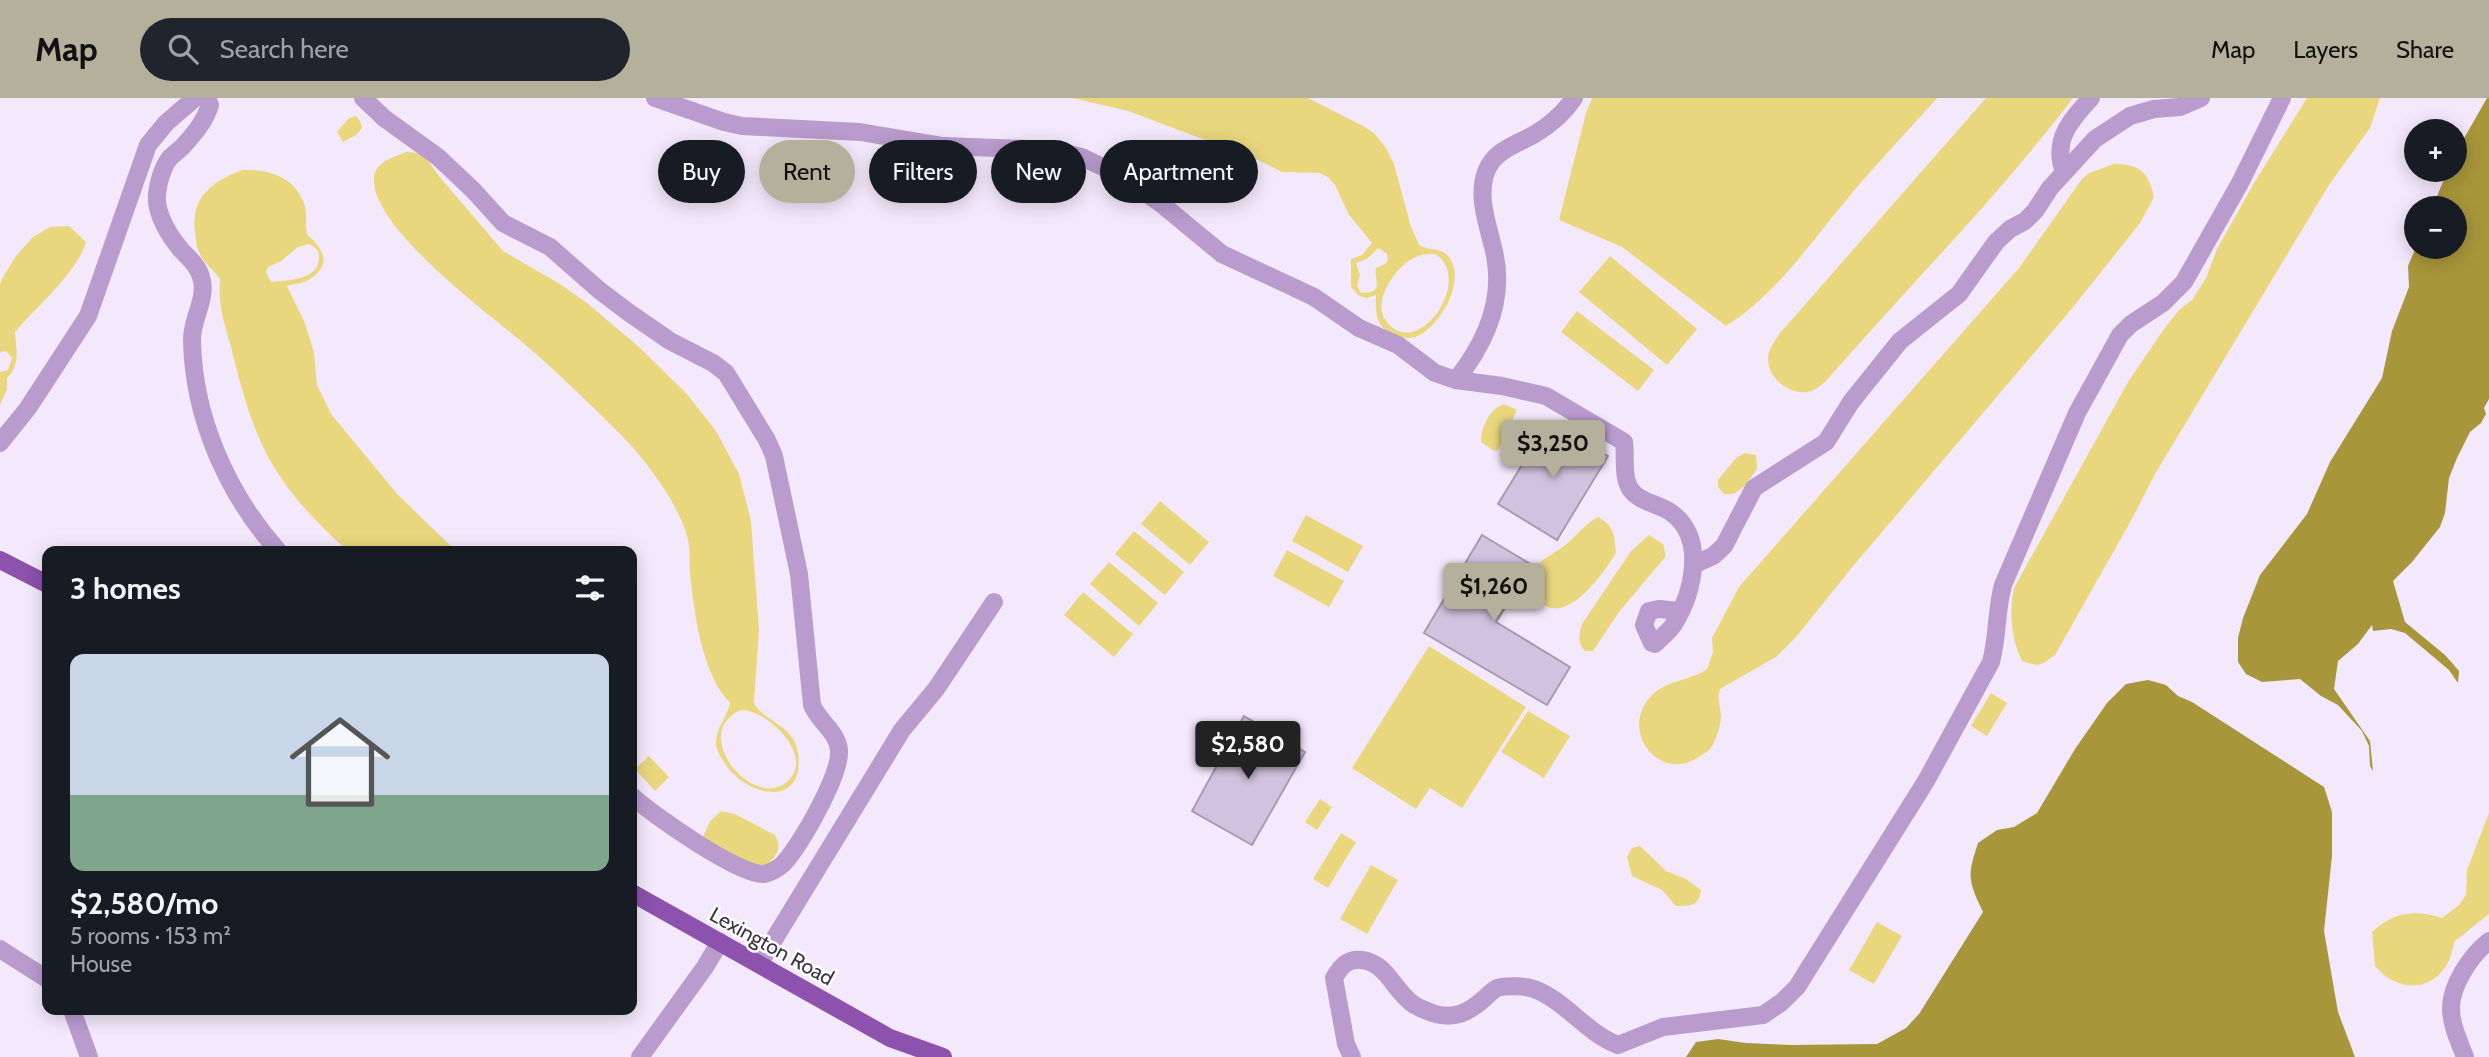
<!DOCTYPE html>
<html lang="en">
<head>
<meta charset="utf-8">
<style>
  :root { --surface:#171b24; --page:#20242c; --text:#f1f3f6; --muted:#9ea1a6; --line:#363941; --accent:#b4b09b }
  body { margin:0; font-family:Cabin,sans-serif; background:var(--page); color:var(--text); height:100vh; display:flex; flex-direction:column; font-size:26px; white-space:nowrap }
  * { box-sizing:border-box; margin:0 }
  p { font-size:23px; color:var(--muted) }
  .icon { flex:none; width:38px; height:38px; fill:none; stroke:currentColor; stroke-width:2; stroke-linecap:round; stroke-linejoin:round }
  .map { position:relative; flex:1; overflow:hidden }
  .sheet { position:absolute; left:42px; top:448px; width:595px; height:469px; display:flex; flex-direction:column; background:var(--surface); border-radius:14px; box-shadow:0 4px 18px #0003 }
  .sheet>* { flex:none }
  .hud { position:absolute; left:658px; top:42px; width:665px; height:63px; display:flex; gap:14px }
  .tools { position:absolute; left:2404px; top:21px; display:grid; gap:14px }
  .tools a { display:grid; place-items:center; width:63px; height:63px; border-radius:50%; background:var(--surface); box-shadow:0 4px 18px #0003; font-size:35px }
  .price { position:absolute; translate:-50% -60px; padding:0 16px; border-radius:7px; background:var(--accent); color:#111; font-size:23px; line-height:46px; filter:drop-shadow(0 2px 4px #0008) }
  .price::after { content:''; position:absolute; left:50%; top:42px; width:21px; height:16px; margin-left:-10px; background:inherit; clip-path:polygon(0 0,100% 0,50% 100%) }
  .price.active { background:#222; color:#fff }
  ul { padding:0; list-style:none }
  li { display:grid; align-content:center; gap:14px; height:371px; padding:0 28px }
  li+li { border-top:2px solid var(--line) }
  li span { display:grid; place-items:center; height:217px; border-radius:14px; color:#555 }
  li>.icon { margin-inline-start:auto }
  span .icon { width:126px; height:126px; fill:#fffc; stroke-width:1 }
  li b { font-size:30px }
  h2 { display:flex; justify-content:space-between; align-items:center; height:84px; padding:0 28px; font-size:30px }
  .chip { padding:0 24px; border-radius:32px; background:var(--surface); box-shadow:0 4px 18px #0003; font-size:24px; line-height:63px }
  .chip.active { background:var(--accent); color:#111 }
  header { display:flex; align-items:center; gap:42px; box-sizing:border-box; height:98px; padding:0 35px; background:var(--accent); color:#111 }
  header strong { font-size:33px }
  nav { display:flex; gap:38px; margin-inline-start:auto; font-size:24px }
  .search { width:490px; height:63px; background:var(--page); display:flex; align-items:center; gap:18px; box-sizing:border-box; padding:0 24px; border-radius:38px; color:var(--muted); font-size:26px }
  .map>svg:first-child { display:block }
</style>
</head>
<body>
<header>
<strong>Map</strong>
<div class="search"><svg class="icon" aria-label="search" viewBox="0 0 24 24"><circle cx="10" cy="10" r="6"/><path d="M15 15l6 6"/></svg>Search here</div>
<nav><a>Map</a><a>Layers</a><a>Share</a></nav>
</header>
<div class="map">
<svg width="2489" height="959" viewBox="0 0 2489 959">
  <rect width="100%" height="100%" fill="#f4e9fc"/>
  <g fill="#e9d77e" fill-rule="evenodd">
    <path d="M 1072,0 L 1308,0 L 1363,28 L 1374,35 L 1386,50 L 1394,66 L 1411,129 L 1419,147 C 1428,153 1441,149 1448,158 C 1468,181 1440,230 1415,239 C 1408,241 1401,240 1394,237 C 1376,230 1375,214 1376,197 L 1367,200 L 1359,198 L 1351,189 L 1351,161 L 1362,157 L 1372,145 L 1349,117 L 1335,87 L 1328,79 L 1319,75 L 1282,74 L 1258,62 L 1128,13 ZM 1378,150 L 1387,156 L 1388,162 L 1385,166 L 1376,170 C 1374,185 1385,194 1361,195 L 1357,188 L 1360,177 L 1356,165 L 1367,161 ZM 1435,156 C 1475,180 1418,265 1386,223 C 1371,204 1396,168 1414,160 C 1421,156 1428,156 1435,156 Z"/>
    <path d="M 1592,0 L 1937,0 C 1907,34 1876,66 1848,100 C 1810,145 1776,197 1726,228 L 1622,149 L 1559,122 L 1586,15 Z"/>
    <path d="M 1986,0 L 2073,0 C 1997,100 1908,189 1825,284 C 1821,287 1816,292 1811,293 C 1791,299 1767,281 1768,259 C 1769,250 1776,241 1781,234 Z"/>
    <path d="M 2307,0 L 2380,0 L 2370,30 L 2329,87 L 2155,376 L 2132,421 L 2055,557 C 2040,568 2040,569 2022,563 C 2011,540 2009,515 2014,490 L 2128,284 L 2164,231 L 2179,212 L 2192,202 L 2206,180 L 2217,151 L 2254,85 Z"/>
    <polygon points="356,18 360,23 362,30 356,37 343,44 337,34 349,20"/>
    <path d="M 406,54 C 422,53 430,64 438,77 L 503,153 L 560,186 L 587,205 L 639,249 L 686,295 L 716,333 L 739,376 L 751,423 L 759,532 L 754,604 C 760,622 795,627 798,655 C 806,711 746,700 724,664 C 721,659 716,652 716,645 C 716,629 727,620 730,605 C 702,577 694,514 690,475 C 689,463 691,450 687,438 C 678,405 645,361 621,337 C 591,307 560,277 528,249 C 492,218 369,129 374,79 C 376,64 393,59 406,54 ZM 741,612 C 768,612 816,658 787,684 C 753,713 688,635 741,612 Z"/>
    <path d="M 2114,66 C 2140,66 2149,75 2154,99 L 2140,125 L 2074,208 L 1854,467 L 1796,539 L 1776,559 L 1720,591 C 1717,601 1720,607 1721,617 C 1721,627 1717,639 1712,648 C 1709,653 1705,655 1700,658 C 1661,688 1615,631 1654,595 C 1669,582 1692,582 1707,571 L 1713,554 L 1712,540 L 1739,489 L 2019,170 L 2082,81 L 2089,75 Z"/>
    <path d="M 243,72 C 267,71 293,78 303,103 C 308,114 305,126 307,137 C 328,153 331,172 304,184 C 299,186 292,186 287,188 L 305,225 L 314,255 L 317,287 L 331,316 L 398,397 L 456,453 L 348,453 C 321,429 293,401 274,369 C 252,333 241,289 231,249 C 224,224 218,208 220,181 C 214,172 204,166 200,156 C 196,149 196,141 195,134 C 190,100 213,82 243,72 ZM 309,146 C 315,149 319,152 319,159 C 319,183 287,182 271,184 L 266,174 L 268,169 L 280,164 L 298,149 Z"/>
    <path d="M 69,128 L 86,144 C 77,175 36,209 15,234 C 16,252 21,266 7,280 L 7,291 L 0,307 L 0,274 L 8,272 L 12,260 L 6,253 L 0,254 L 0,186 L 3,179 L 16,158 L 33,139 L 50,129 Z"/>
    <polygon points="1610,158 1697,231 1667,267 1579,194"/>
    <polygon points="1577,213 1654,272 1638,293 1561,234"/>
    <path d="M 1504,306 L 1517,312 L 1498,352 L 1494,353 L 1481,344 C 1481,328 1490,311 1504,306 Z"/>
    <path d="M 1745,355 L 1756,357 L 1757,371 C 1749,382 1740,399 1724,396 L 1718,389 L 1718,382 L 1736,360 Z"/>
    <polygon points="1160,403 1209,444 1190,467 1141,426"/>
    <polygon points="1306,417 1363,448 1348,474 1292,443"/>
    <path d="M 1598,419 C 1614,427 1615,439 1616,455 C 1604,474 1570,524 1544,507 C 1532,499 1533,486 1534,472 C 1541,460 1553,457 1564,448 C 1576,439 1584,426 1598,419 Z"/>
    <polygon points="1134,433 1184,474 1165,497 1115,456"/>
    <path d="M 1649,437 L 1663,446 L 1666,458 L 1619,514 L 1593,553 L 1585,553 C 1577,544 1579,537 1582,526 L 1631,453 Z"/>
    <polygon points="1287,452 1344,483 1329,509 1273,478"/>
    <polygon points="1109,464 1158,505 1139,528 1090,486"/>
    <polygon points="1083,494 1133,536 1114,559 1064,517"/>
    <polygon points="1429,548 1526,609 1462,710 1430,690 1416,711 1352,670"/>
    <polygon points="1991,595 2007,605 1987,638 1971,628"/>
    <polygon points="1528,613 1570,638 1544,680 1501,654"/>
    <polygon points="649,658 669,679 655,693 635,671"/>
    <polygon points="1320,701 1332,709 1317,732 1305,724"/>
    <path d="M 721,713 L 735,716 L 775,737 C 783,752 776,758 766,768 L 749,769 L 703,739 L 710,723 Z"/>
    <path d="M 2489,715 L 2489,816 L 2454,844 C 2450,877 2423,898 2392,882 C 2385,879 2380,873 2375,868 L 2372,834 C 2393,814 2415,811 2442,820 L 2459,807 L 2466,797 L 2467,772 Z"/>
    <polygon points="1341,735 1356,744 1328,790 1313,781"/>
    <path d="M 1640,748 L 1666,773 L 1686,781 L 1701,792 C 1699,808 1690,808 1676,808 L 1662,792 L 1632,778 L 1627,759 L 1632,750 Z"/>
    <polygon points="1371,767 1398,782 1367,836 1340,821"/>
    <polygon points="1877,824 1902,838 1874,886 1849,872"/>
  </g>
  <g fill="#a8963b">
    <polygon points="2487,0 2489,0 2489,301 2484,310 2486,316 2481,325 2470,334 2457,360 2449,380 2445,415 2440,429 2412,464 2393,483 2405,524 2445,557 2459,573 2458,585 2449,572 2405,535 2391,531 2373,533 2372,527 2358,546 2338,563 2334,591 2370,643 2373,673 2370,668 2369,648 2362,633 2338,607 2321,598 2300,581 2262,584 2246,576 2238,564 2238,540 2243,520 2260,477 2307,416 2330,364 2382,280 2392,233 2409,189 2408,168 2417,147 2417,149 2455,149 2455,110 2432,110 2448,72 2455,72 2455,56"/>
    <path d="M 2148,582 L 2166,587 L 2178,598 L 2192,604 L 2324,689 L 2332,714 L 2332,758 L 2324,833 L 2338,914 L 2355,959 L 1686,959 L 1696,944 L 1718,941 L 1746,945 L 1791,947 L 1877,946 L 1906,930 L 1919,916 L 1983,814 C 1968,782 1967,778 1978,745 L 1997,732 L 2014,729 L 2037,715 L 2075,651 L 2107,605 L 2126,586 Z"/>
  </g>
  <g fill="#d3c2df" stroke="#a999b5" stroke-width="2">
    <polygon points="1549,323 1608,358 1557,442 1498,406"/>
    <polygon points="1482,437 1532,467 1496,524 1570,569 1547,607 1424,535"/>
    <polygon points="1244,618 1305,654 1252,747 1192,713"/>
  </g>
  <g fill="none" stroke-linecap="round" stroke-linejoin="round">
    <g stroke="#b99ccd" stroke-width="18">
      <path d="M 207,0 L 210,7 C 205,23 195,35 184,47 C 180,52 173,56 169,61 C 162,70 158,86 157,96 C 155,116 170,139 182,153 C 190,161 198,168 201,179 C 208,199 192,220 192,241 C 193,319 227,395 278,453"/>
      <path d="M 363,0 L 384,20 L 438,59 L 473,92 L 503,125 L 550,149 L 599,192 L 628,214 L 670,243 L 713,265 L 726,275 L 767,342 L 774,358 L 799,476 L 812,607 C 819,624 837,633 839,652 C 841,677 800,748 783,766 C 779,770 770,775 764,776 C 741,779 650,715 632,698"/>
      <polyline points="655,0 724,24 742,28 860,34 943,48 1055,52 1084,60 1121,78 1159,104 1222,156 1314,199 1359,230 1398,247 1435,275 1456,282"/>
      <path d="M 1574,0 C 1564,15 1550,27 1535,36 C 1516,47 1494,52 1486,74 C 1476,101 1490,132 1495,158 C 1504,204 1484,247 1456,282 L 1502,288 L 1546,298 L 1624,344 C 1626,358 1622,380 1631,392 C 1640,405 1661,406 1673,416 C 1706,442 1693,495 1674,526 C 1669,534 1661,539 1655,546 L 1652,545 L 1644,527 L 1649,513 L 1659,511 L 1679,513"/>
      <path d="M 2064,74 C 2052,42 2071,22 2091,0"/>
      <polyline points="0,345 28,310 88,218 148,47 166,25 195,0"/>
      <polyline points="1693,467 1713,458 1724,448 1754,390 1826,344 1851,304 1900,243 1959,196 1996,144 2010,131 2025,123 2035,113 2050,90 2095,41 2130,18 2154,11 2180,9 2201,0"/>
      <polyline points="0,851 47,881"/>
      <polyline points="759,866 902,632 936,591 994,504"/>
      <polyline points="72,912 89,959"/>
      <polyline points="640,959 705,869 720,844"/>
      <path d="M 1352,959 L 1346,946 L 1334,880 C 1341,868 1348,860 1362,862 C 1387,865 1394,893 1413,906 C 1418,910 1426,912 1432,915 C 1454,922 1468,915 1485,900 C 1488,897 1493,892 1497,890 C 1507,887 1525,888 1534,891 C 1566,903 1586,935 1618,947 L 1663,929 L 1763,917 L 1782,904 L 1797,889 L 1926,683 L 1991,564 C 1998,538 1996,512 2003,487 L 2077,315 L 2120,237 L 2131,226 L 2163,205 L 2184,184 L 2240,85 L 2282,0"/>
      <path d="M 2465,959 C 2459,943 2451,927 2451,910 C 2451,887 2471,857 2489,843"/>
    </g>
    <g stroke="#8c52ad" stroke-width="18">
      <polyline points="0,462 47,486"/>
      <polyline points="632,795 890,940 943,959"/>
    </g>
  </g>
  <g text-anchor="middle" dominant-baseline="central" stroke-width="5" stroke-linejoin="round" paint-order="stroke">
    <g font-size="21" fill="#3c3541" stroke="#fff">
      <text transform="translate(772 848) rotate(29)">Lexington Road</text>
    </g>
  </g>
</svg>
<div class="tools">
<a>+</a>
<a>−</a>
</div>
<b class="price" style="left:1553px;top:382px">$3,250</b>
<b class="price" style="left:1494px;top:525px">$1,260</b>
<b class="price active" style="left:1248px;top:683px">$2,580</b>
<div class="hud">
<a class="chip">Buy</a>
<a class="chip active">Rent</a>
<a class="chip">Filters</a>
<a class="chip">New</a>
<a class="chip">Apartment</a>
</div>
<section class="sheet">
<h2>3 homes<svg class="icon" aria-label="filters" viewBox="0 0 24 24"><path d="M4 7h16M4 17h16"/><circle cx="9" cy="7" r="2"/><circle cx="15" cy="17" r="2"/></svg></h2>
<ul>
<li><span style="background:linear-gradient(#c9d6e8 65%,#7fa58c 0)"><svg class="icon" aria-label="home" viewBox="0 0 24 24"><path d="M3 11l9-7 9 7M6 9v11h12V9"/></svg></span><div><b>$2,580/mo</b><p>5 rooms · 153 m²</p><p>House</p></div></li>
</ul>
</section>
</div>
</body>
</html>
